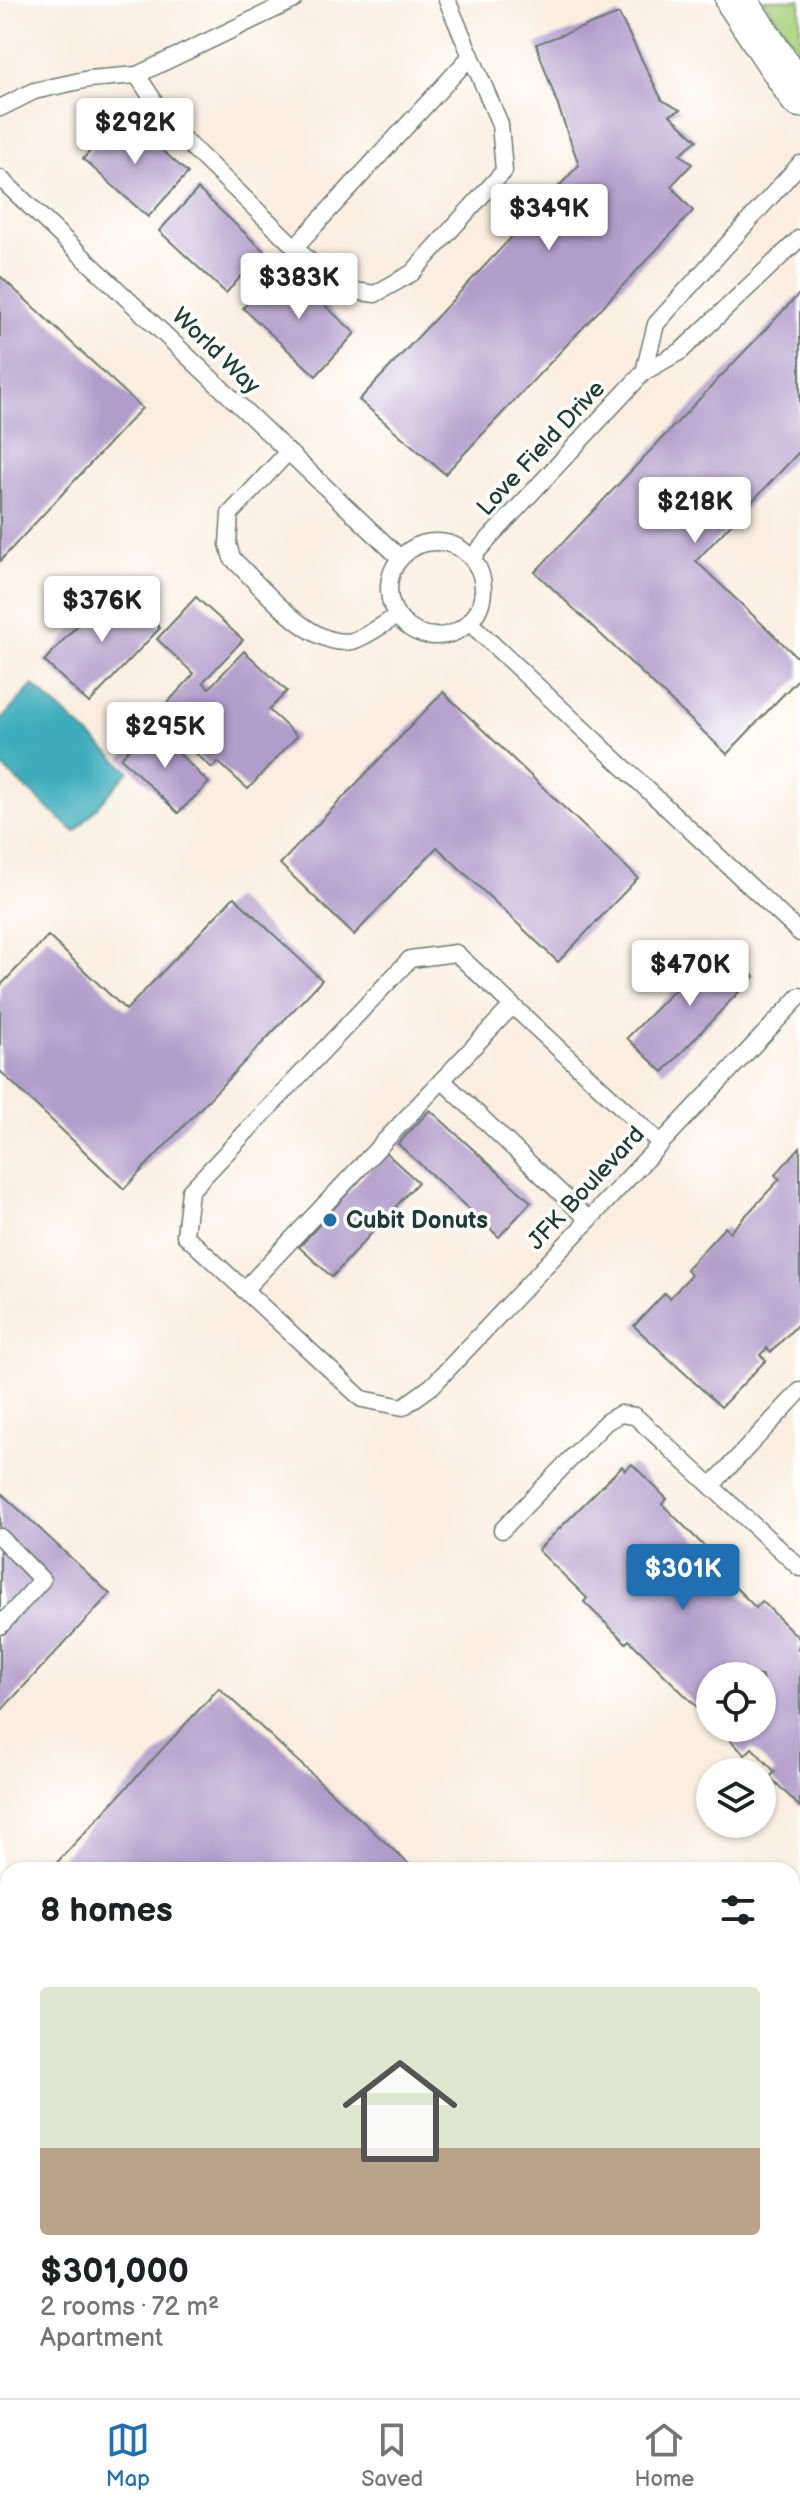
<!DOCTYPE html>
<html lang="en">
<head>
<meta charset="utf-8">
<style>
  :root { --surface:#fff; --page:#f6f6f6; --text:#202124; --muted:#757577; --line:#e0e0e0; --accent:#1f6fb2 }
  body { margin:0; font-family:"Balsamiq Sans",sans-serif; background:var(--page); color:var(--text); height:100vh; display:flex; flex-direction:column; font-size:30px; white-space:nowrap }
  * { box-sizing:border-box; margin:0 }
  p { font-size:26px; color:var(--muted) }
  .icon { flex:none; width:44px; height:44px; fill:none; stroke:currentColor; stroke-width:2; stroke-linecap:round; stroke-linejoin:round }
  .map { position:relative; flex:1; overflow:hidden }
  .details { position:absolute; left:0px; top:1862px; width:800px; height:536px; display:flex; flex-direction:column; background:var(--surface); border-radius:24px 24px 0 0; box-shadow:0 2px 6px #0004 }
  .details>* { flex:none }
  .buttons { position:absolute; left:696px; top:1662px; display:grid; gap:16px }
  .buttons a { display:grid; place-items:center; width:80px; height:80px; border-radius:50%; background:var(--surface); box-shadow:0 2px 6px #0004; font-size:40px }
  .price { position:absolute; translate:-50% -68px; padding:0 18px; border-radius:8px; background:#fff; color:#222; font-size:26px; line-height:52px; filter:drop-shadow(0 2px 4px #0008) }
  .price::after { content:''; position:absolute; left:50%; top:48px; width:24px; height:18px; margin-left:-12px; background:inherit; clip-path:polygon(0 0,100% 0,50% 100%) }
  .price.active { background:var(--accent); color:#fff }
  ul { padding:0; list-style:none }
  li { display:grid; align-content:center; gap:16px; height:424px; padding:0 40px }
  li span { display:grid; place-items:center; height:248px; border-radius:8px; color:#555 }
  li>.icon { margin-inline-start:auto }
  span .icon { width:144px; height:144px; fill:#fffc; stroke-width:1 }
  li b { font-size:34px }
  h2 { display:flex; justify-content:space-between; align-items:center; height:96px; padding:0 40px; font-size:34px }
  .menu { display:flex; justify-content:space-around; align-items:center; height:112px; border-top:2px solid var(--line); background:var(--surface); font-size:22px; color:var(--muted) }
  .menu a { display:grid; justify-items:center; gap:4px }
  .menu .active { color:var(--accent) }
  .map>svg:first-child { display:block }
</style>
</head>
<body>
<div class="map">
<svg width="800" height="2398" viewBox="0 0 800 2398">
  <rect width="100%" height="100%" fill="#fff"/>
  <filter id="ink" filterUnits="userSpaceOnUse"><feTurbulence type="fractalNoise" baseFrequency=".0125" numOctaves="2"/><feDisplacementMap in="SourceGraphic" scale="16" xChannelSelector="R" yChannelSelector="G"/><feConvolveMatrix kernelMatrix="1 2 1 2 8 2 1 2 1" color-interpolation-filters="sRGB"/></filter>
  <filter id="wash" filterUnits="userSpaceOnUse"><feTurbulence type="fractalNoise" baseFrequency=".006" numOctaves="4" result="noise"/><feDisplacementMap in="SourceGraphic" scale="32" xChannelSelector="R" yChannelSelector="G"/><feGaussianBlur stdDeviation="1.8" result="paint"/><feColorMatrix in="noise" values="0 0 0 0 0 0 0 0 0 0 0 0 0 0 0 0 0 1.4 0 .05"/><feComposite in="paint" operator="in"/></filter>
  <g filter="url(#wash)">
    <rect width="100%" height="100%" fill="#f9eedf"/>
    <polygon fill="#a9d27e" stroke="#648859" stroke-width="2" points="764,0 800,0 800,52"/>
    <polygon fill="#3eadbc" stroke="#2e7578" stroke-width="2" points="33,685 129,771 75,832 0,765 0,721"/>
    <g id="blocks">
      <g fill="#b19dca">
        <polygon points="619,14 662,100 680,110 670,115 697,140 680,154 692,164 671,186 693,211 445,474 359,400 579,165 536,44"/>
        <polygon points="122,115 188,173 148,217 83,159"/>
        <polygon points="198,189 264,251 226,293 159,231"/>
        <polygon points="282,266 355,333 316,376 243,308"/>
        <polygon points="0,276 142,408 0,561"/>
        <polygon points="800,293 800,451 696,561 800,660 800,677 727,754 535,572"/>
        <polygon points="115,585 160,628 89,703 44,661"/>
        <polygon points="196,597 243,640 203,682 209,688 244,651 287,691 269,710 297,736 248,789 218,762 212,768 155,716 194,674 157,639"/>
        <polygon points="443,692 638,878 558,962 437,847 354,935 280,864"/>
        <polygon points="150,725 209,783 178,813 121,758"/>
        <polygon points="234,897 322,980 124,1189 0,1071 0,986 48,936 126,1010"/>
        <polygon points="719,945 754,976 663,1072 627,1038"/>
        <polygon points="430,1110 531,1202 499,1237 398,1144"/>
        <polygon points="800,1147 800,1322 771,1352 767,1348 760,1355 766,1360 721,1407 634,1326 665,1293 670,1298 691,1275 686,1269 725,1227 730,1232 780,1179 775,1175"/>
        <polygon points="385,1152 418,1182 332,1277 299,1247"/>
        <polygon points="632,1464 667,1499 662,1504 707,1549 702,1554 756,1608 762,1601 800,1639 798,1649 800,1650 800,1807 770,1777 775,1772 752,1748 745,1755 718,1728 762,1728 762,1676 710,1676 710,1720 629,1640 626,1643 584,1602 587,1598 538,1550 622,1466 625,1470"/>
        <polygon points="0,1492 110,1594 0,1712"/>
        <polygon points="219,1688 415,1870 50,1870"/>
        <polygon points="8,1915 8,2378 0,2386 0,1924"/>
        <polygon points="792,2346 800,2347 800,2398 287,2398 288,2390 792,2390"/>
      </g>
    </g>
  </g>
  <g filter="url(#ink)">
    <use href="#blocks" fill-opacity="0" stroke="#6b7b70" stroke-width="2"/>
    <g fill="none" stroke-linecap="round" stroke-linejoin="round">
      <defs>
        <g id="service">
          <polyline points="137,75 171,127 334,285 348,290 375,294 412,273 504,171 500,124 447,0"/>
          <polyline points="0,108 34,91 89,79 137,75 294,0"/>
          <polyline points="0,178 400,558"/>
          <polyline points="295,247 471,56"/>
          <polyline points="644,372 656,324 800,164"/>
          <path d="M 288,452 L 230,514 L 228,544 L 232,558 C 260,585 311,650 352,641 C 367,637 383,624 397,616"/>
          <circle cx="436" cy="589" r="47"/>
          <polyline points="472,557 644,372 681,351 800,238"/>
          <polyline points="470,623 800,933"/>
          <polyline points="442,1080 589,1220"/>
          <polyline points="661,1144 456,953 410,959 190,1191 185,1235 362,1399 403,1407 432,1386 800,996"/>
          <polyline points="244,1290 512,1006"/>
          <polyline points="712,1485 800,1391"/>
          <polyline points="502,1530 606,1422 620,1414 635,1416 800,1568"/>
          <polyline points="0,1537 42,1580 0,1626"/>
        </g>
        <polyline id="tertiary" points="736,0 800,97"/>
      </defs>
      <use href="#service" stroke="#6b7b70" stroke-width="19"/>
      <use href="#tertiary" stroke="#6b7b70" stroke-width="43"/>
      <polyline stroke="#6b7b70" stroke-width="5" stroke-dasharray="6 6" stroke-linecap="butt" points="144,2390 147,2398"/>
      <use href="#service" stroke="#fff" stroke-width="16"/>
      <use href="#tertiary" stroke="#fff" stroke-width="40"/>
    </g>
  </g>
  <circle fill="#1f6fb2" stroke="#fff" stroke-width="3" cx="330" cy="1220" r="8"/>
  <g text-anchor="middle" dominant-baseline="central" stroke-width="7" stroke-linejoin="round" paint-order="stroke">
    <g font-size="24" fill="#1f3d34" stroke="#fff">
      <text transform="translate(216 351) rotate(44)">World Way</text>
      <text transform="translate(541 448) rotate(-47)">Love Field Drive</text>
      <text transform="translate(586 1188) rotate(-47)">JFK Boulevard</text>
    </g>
    <g font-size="24" font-weight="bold" fill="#1f3d34" stroke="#fff" text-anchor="start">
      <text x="346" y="1220">Cubit Donuts</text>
    </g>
  </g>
</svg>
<div class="buttons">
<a><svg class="icon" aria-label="locate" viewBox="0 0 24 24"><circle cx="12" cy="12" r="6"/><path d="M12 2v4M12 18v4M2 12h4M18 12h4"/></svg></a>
<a><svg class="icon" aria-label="layers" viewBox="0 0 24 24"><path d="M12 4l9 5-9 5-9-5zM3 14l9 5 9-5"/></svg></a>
</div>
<b class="price" style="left:135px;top:166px">$292K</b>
<b class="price" style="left:549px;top:252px">$349K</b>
<b class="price" style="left:299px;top:321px">$383K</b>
<b class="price" style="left:695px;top:545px">$218K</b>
<b class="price" style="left:102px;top:644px">$376K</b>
<b class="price" style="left:165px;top:770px">$295K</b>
<b class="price" style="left:690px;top:1008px">$470K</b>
<b class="price active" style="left:683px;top:1612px">$301K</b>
<section class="details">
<h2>8 homes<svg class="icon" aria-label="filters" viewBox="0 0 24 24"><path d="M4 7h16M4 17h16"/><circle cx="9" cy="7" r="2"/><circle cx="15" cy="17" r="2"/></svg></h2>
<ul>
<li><span style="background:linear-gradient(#dfe7d0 65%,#b9a48a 0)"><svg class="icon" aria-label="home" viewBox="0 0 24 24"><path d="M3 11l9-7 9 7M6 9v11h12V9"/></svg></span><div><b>$301,000</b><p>2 rooms · 72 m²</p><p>Apartment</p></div></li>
</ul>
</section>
</div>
<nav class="menu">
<a class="active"><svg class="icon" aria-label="map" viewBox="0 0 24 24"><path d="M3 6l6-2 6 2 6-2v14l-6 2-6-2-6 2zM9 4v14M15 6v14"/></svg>Map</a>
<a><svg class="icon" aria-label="saved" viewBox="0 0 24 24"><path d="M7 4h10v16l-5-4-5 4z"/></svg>Saved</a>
<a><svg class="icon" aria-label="home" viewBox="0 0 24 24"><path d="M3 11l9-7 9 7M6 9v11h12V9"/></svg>Home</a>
</nav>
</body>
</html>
